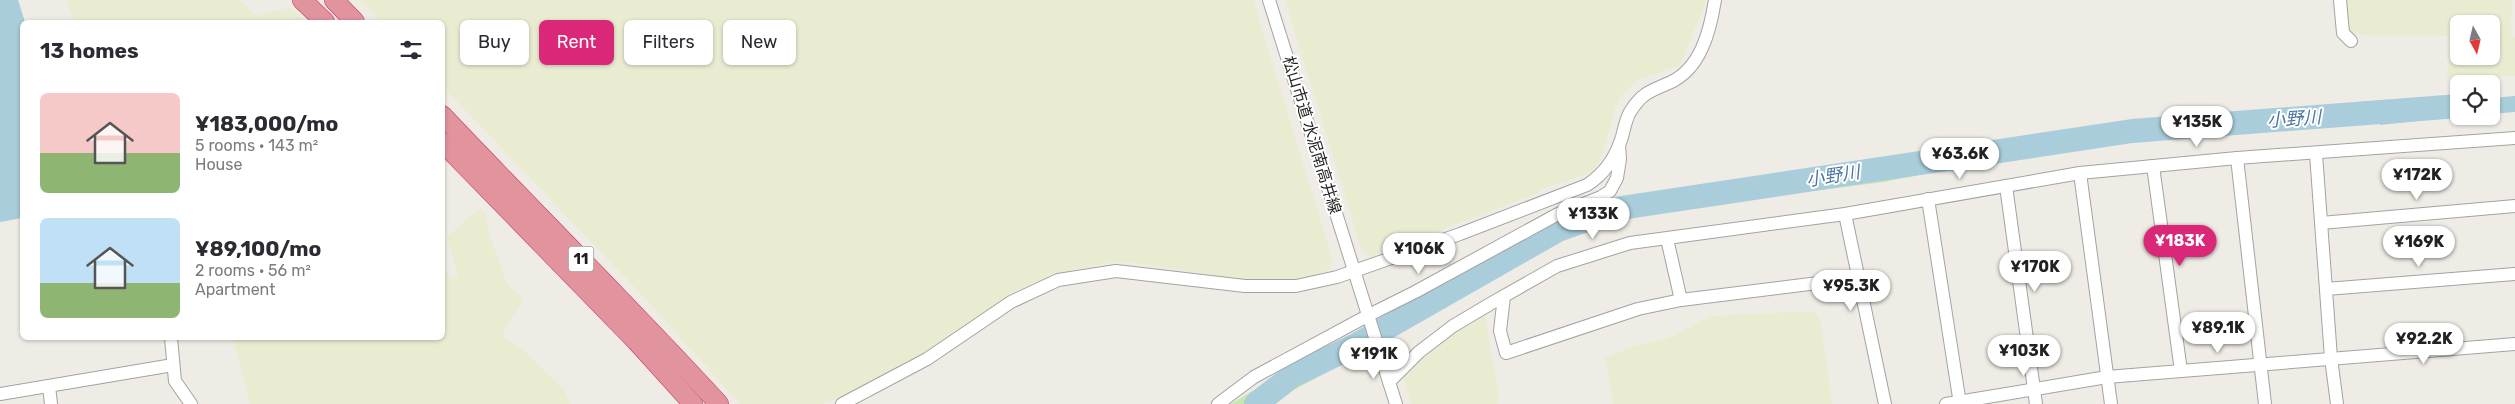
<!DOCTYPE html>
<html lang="en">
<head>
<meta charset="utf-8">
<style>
  :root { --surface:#fff; --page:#f2f2f3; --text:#2b2b33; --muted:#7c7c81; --accent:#db2777 }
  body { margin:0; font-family:Rubik,"Noto Sans JP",sans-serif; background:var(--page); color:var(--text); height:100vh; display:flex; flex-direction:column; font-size:19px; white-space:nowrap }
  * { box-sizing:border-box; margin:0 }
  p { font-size:16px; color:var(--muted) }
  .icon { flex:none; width:28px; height:28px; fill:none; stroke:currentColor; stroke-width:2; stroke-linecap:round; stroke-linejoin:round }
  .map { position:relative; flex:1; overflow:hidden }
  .drawer { position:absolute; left:20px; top:20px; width:425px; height:320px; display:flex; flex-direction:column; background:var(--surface); border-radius:8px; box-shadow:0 1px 4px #0004 }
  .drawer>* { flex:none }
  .top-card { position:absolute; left:460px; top:20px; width:475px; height:45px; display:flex; gap:10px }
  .needle { width:32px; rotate:172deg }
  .fabs { position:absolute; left:2450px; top:15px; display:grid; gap:10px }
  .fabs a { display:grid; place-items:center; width:50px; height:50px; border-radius:8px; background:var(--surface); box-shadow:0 1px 4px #0004; font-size:25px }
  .price { position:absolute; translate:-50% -42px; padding:0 11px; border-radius:18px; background:#fff; color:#222; font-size:16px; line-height:32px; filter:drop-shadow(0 1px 2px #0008) }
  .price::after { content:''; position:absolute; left:50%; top:30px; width:15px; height:11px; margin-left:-8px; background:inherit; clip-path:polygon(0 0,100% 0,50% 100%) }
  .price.active { background:var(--accent); color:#fff }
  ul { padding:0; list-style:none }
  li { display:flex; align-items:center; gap:15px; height:125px; padding:0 20px }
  li span { display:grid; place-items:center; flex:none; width:140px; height:100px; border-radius:8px; color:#555 }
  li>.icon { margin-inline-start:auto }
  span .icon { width:60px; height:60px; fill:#fffc; stroke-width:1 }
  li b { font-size:21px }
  h2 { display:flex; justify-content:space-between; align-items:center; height:60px; padding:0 20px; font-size:21px }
  .pill { padding:0 18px; border-radius:8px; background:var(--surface); box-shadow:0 1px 4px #0004; font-size:18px; line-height:45px }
  .pill.active { background:var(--accent); color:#fff }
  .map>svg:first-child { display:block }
</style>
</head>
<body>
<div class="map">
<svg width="2515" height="404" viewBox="0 0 2515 404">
  <rect width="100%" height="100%" fill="#efece6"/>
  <g fill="#eaecd2" fill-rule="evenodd">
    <polygon points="66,0 240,0 256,16 291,7 306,22 75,22"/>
    <polygon points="359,0 1253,0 1332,258 1330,269 1310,277 1283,281 1244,280 1121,261 1070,270 1012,293 927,352 879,379 834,400 822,404 740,404 639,292 443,87 442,22 381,22"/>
    <polygon points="1285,0 1707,0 1680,65 1637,80 1621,96 1616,106 1601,158 1593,172 1541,189 1536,194 1369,257 1361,248"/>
    <path d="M 2344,0 L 2512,0 L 2511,36 L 2515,37 L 2515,76 L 2447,78 L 2450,36 L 2353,35 L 2348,28 ZM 2459,24 L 2491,24 L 2491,56 L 2459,56 Z"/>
    <polygon points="480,208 486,212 489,233 507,284 524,300 505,327 503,337 522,349 564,389 570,404 250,404 233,338 442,338 443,268 453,279 458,275 447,237"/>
    <polygon points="1810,311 1815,312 1821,323 1832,404 1613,404 1608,370 1604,358 1637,345 1668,338 1711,316"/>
    <polygon points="1482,314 1485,315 1499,399 1497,404 1411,404 1403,376 1433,347"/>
  </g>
  <polygon fill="#c8e6af" points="2377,104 2379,121 2140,140 1983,162 1884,182 1705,205 1610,222 1574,233 1521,260 1348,358 1335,368 1267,404 1231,404 1325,346 1339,342 1558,221 1607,202 1860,168 2064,132 2179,119"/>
  <g fill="#a9cdda">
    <polygon points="0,0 18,0 25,22 22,22 22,218 0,222"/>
    <polygon points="2515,96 2515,112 2491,114 2491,98"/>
    <polygon points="2377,100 2459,101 2459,116 2466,116 2380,125"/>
  </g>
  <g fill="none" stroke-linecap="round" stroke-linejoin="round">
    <polyline stroke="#a9cdda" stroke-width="24" points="1256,404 1292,376 1358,344 1558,230 1621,208 2132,131 2459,106"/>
    <defs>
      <g id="minor">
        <polyline points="1269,0 1396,404"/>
        <polyline points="2340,0 2343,33 2351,41"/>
        <polyline points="2316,154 2331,358 2337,404"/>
        <polyline points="2237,158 2265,404"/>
        <polyline points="2153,166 2181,371"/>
        <polyline points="2080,173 2111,404"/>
        <polyline points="2006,186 2036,404"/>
        <polyline points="1928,199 1960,404"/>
        <polyline points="1845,214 1885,404"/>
        <polyline points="2321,223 2515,206"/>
        <polyline points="1667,239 1681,300"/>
        <polyline points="2326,289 2515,274"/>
        <polyline points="1504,296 1500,331 1506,353 1638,309 1681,300 1858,278"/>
        <polyline points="171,338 175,381 191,404"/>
        <polyline points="1389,382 1419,352 1453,326 1490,304 1557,266 1630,243 1845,214 2080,173 2237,158 2515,138"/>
        <polyline points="49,386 51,404"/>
        <polyline points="0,394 173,365"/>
        <path d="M 842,404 L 927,359 L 1011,302 L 1058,280 L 1116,271 L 1245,286 L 1296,286 L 1337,277 L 1460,234 L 1587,185 C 1604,174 1616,157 1622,137 C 1624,129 1626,119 1630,112 C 1642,93 1650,91 1669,83 C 1701,69 1710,31 1715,0"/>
        <polyline points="1218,404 1254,377 1369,315 1415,292 1558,214 1601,197 1610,191 1617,178 1620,159 1619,145"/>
        <polyline points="1946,404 2107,377 2515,344"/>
      </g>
      <g id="highway">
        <polyline points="302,0 325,22"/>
        <polyline points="334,0 355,22"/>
        <path d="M 442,115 C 534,212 629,306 719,404"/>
        <polyline points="442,142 636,341 693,404"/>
      </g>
    </defs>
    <use href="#minor" stroke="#a3a3a3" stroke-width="14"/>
    <use href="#highway" stroke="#d03061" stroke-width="20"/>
    <use href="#minor" stroke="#fff" stroke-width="12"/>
    <use href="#highway" stroke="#e1939e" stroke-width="19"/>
  </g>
  <g text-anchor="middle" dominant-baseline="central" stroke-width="4" stroke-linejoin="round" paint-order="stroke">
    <rect fill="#fff" stroke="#626262" stroke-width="1" x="568.5" y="246.5" width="25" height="25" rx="4"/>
    <g font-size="15" font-weight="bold" fill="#1f1f1f">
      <text x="581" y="259">11</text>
    </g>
    <g font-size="16" fill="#1f1f1f" stroke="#fff">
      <text transform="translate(1312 135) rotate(73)">松山市道 水泥南高井線</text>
    </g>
    <g font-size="18" font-style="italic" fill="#4e75a1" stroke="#fff">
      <text transform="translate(2294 119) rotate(-4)">小野川</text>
      <text transform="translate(1833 176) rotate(-9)">小野川</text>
    </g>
  </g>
</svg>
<div class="fabs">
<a><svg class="needle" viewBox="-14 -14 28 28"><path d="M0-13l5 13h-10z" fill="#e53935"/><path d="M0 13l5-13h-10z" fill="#7c7c81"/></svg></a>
<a><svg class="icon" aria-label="locate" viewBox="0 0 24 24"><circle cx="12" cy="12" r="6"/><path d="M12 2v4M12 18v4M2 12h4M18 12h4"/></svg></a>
</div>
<b class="price" style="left:2197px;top:148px">¥135K</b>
<b class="price" style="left:1960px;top:180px">¥63.6K</b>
<b class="price" style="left:2417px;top:201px">¥172K</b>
<b class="price" style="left:1593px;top:240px">¥133K</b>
<b class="price active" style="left:2180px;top:267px">¥183K</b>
<b class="price" style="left:2419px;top:268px">¥169K</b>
<b class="price" style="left:1419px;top:275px">¥106K</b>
<b class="price" style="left:2035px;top:293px">¥170K</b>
<b class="price" style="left:1851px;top:312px">¥95.3K</b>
<b class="price" style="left:2218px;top:354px">¥89.1K</b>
<b class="price" style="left:2424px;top:365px">¥92.2K</b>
<b class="price" style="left:2024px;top:377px">¥103K</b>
<b class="price" style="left:1374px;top:380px">¥191K</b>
<div class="top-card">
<a class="pill">Buy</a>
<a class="pill active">Rent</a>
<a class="pill">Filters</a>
<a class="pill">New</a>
</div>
<section class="drawer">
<h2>13 homes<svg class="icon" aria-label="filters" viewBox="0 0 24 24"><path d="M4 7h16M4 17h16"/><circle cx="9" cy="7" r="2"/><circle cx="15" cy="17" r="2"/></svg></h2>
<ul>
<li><span style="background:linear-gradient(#f6c9c9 60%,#8fb573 0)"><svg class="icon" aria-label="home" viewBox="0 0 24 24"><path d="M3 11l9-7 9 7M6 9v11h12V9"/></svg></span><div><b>¥183,000/mo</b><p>5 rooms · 143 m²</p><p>House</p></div></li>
<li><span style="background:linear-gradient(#bfe0f5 65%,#8fb573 0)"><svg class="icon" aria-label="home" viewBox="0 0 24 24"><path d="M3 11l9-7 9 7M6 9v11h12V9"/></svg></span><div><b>¥89,100/mo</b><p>2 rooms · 56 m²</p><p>Apartment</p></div></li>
</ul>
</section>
</div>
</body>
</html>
